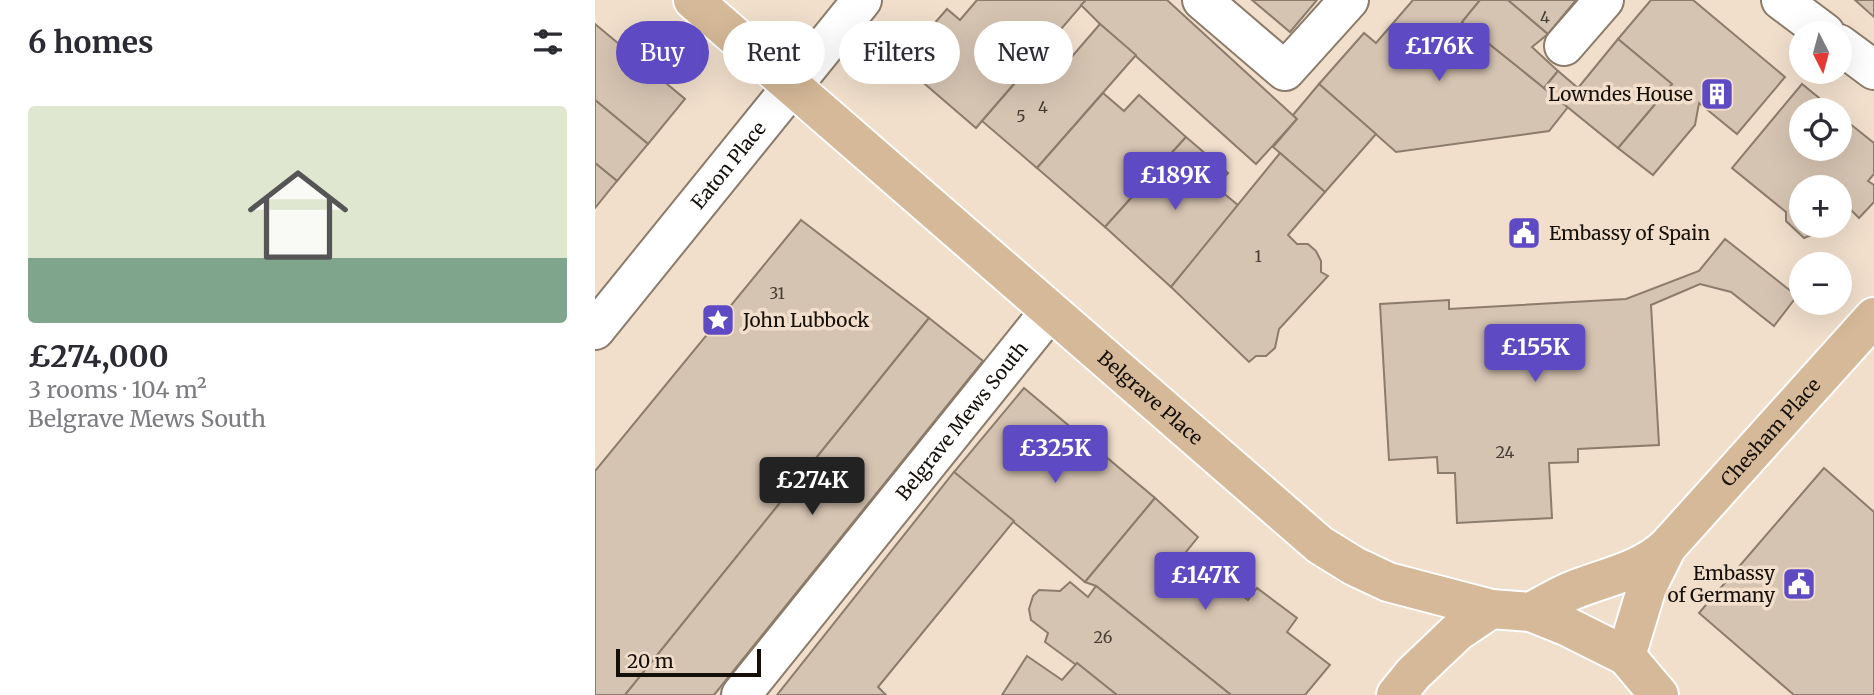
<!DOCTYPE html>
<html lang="en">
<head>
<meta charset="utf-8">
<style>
  :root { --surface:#fff; --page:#f7f7f7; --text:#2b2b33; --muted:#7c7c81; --accent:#5e4bc4 }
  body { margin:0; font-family:Merriweather,serif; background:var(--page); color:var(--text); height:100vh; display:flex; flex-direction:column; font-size:26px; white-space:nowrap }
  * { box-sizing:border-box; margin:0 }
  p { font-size:23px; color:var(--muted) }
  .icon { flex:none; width:38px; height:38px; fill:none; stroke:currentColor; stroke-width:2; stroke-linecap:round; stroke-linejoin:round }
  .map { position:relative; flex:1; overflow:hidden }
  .side { display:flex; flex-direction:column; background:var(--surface); width:595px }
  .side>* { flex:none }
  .top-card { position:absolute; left:21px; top:21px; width:665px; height:63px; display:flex; gap:14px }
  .needle { width:46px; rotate:174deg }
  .buttons { position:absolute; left:1194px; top:21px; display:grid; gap:14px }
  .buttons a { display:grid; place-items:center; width:63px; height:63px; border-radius:50%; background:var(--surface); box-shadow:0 7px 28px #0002; font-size:35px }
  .scale { position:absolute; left:21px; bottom:18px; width:145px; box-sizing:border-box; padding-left:7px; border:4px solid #150f09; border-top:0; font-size:19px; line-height:24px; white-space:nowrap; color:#150f09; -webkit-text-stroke:5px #f1dfcc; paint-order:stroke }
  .price { position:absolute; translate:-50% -60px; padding:0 16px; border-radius:7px; background:var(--accent); color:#fff; font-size:23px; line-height:46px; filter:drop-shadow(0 2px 4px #0008) }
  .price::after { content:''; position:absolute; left:50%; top:42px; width:21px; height:16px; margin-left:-10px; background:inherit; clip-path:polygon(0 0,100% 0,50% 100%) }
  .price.selected { background:#222; color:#fff }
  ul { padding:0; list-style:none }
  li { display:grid; align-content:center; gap:14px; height:371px; padding:0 28px }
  li span { display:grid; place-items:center; height:217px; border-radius:7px; color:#555 }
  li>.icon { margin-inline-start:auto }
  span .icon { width:126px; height:126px; fill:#fffc; stroke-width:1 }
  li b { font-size:30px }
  h2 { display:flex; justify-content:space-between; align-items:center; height:84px; padding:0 28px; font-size:30px }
  .tag { padding:0 24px; border-radius:32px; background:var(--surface); box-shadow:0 7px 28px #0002; font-size:24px; line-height:63px }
  .tag.selected { background:var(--accent); color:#fff }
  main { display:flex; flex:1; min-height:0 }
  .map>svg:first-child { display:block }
</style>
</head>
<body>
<main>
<section class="side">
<h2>6 homes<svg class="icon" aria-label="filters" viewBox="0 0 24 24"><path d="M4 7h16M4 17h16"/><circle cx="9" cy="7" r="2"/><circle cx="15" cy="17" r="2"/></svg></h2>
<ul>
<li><span style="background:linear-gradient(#dfe7d0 70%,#7fa58c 0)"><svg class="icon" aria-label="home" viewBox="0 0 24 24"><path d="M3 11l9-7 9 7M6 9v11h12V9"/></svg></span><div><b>£274,000</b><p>3 rooms · 104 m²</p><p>Belgrave Mews South</p></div></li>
</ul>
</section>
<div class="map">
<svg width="1279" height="695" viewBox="0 0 1279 695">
  <rect width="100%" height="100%" fill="#f1dfcc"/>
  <g fill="#d6c4b2" stroke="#8c7c6b" stroke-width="2">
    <polygon points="382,0 491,0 381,128 317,73 343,44 330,34 352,9 365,20"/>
    <polygon points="491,0 572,0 702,119 661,164 505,24 486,5"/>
    <polygon points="657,0 722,0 695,32"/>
    <polygon points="818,0 885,0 867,22 973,107 954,131 801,152 724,84 769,33 781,43"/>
    <polygon points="885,0 913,0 953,34 937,47 963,71 949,88 867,22"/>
    <polygon points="913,0 981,0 953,34"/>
    <polygon points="1056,0 1098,0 1190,77 1142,134 1104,103 1100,125 1058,175 1023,148 1077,84 1023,39"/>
    <polygon points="1260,0 1279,0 1279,17"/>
    <polygon points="0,24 90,99 53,144 0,100"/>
    <polygon points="505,24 541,55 442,168 387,121 455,43 474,60"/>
    <polygon points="1023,39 1077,84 1023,148 949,88 963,71 983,88"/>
    <polygon points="724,84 781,134 730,192 678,147 702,119 698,115"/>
    <polygon points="1207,84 1239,110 1206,110 1206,149 1244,149 1244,115 1279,143 1279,174 1273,181 1279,185 1279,202 1264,218 1253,207 1244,216 1244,187 1206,187 1206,226 1235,226 1226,236 1221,233 1209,238 1191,221 1191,212 1137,168"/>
    <polygon points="508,93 529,111 544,95 591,137 510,227 442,168"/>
    <polygon points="0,100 53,144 22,181 0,163"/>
    <polygon points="591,137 633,173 621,187 644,206 576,287 510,227"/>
    <polygon points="685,153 730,192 693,235 702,244 713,244 721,251 726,261 726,272 733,276 684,329 680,348 671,356 661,356 654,362 576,287"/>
    <polygon points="0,163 22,181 0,208"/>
    <polygon points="206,220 334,318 30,695 0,695 0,471"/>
    <polygon points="1130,239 1202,296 1179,326 1136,292 1105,284 1056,305 1064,445 983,449 983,462 954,463 957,518 862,523 860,473 843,473 842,457 794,460 785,304 854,300 854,309 1031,299 1104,271"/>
    <polygon points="334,318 388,361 119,695 30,695"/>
    <polygon points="429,388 560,498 490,582 359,472"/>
    <polygon points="1229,468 1279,512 1279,695 1199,695 1104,613"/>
    <polygon points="359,472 419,521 283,687 291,695 182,695"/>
    <polygon points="560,498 603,537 591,552 653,600 662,588 702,618 692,632 735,665 710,695 636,695 501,586 490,582"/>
    <polygon points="475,582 493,597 501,586 636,695 522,695 450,642 453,633 436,620 434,609 438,596 444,590 465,591"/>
    <polygon points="432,656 467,680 482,663 522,695 407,695"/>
  </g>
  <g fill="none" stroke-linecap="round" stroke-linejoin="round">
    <defs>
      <g id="minor">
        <polyline points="607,0 690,71 754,0"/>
        <polyline points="1186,0 1230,33"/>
        <polyline points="1244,44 1279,70"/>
        <polyline points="969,46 1009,0"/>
        <path id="s1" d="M 0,330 L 267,0"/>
        <path id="s2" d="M 146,695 L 455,311"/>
      </g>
      <g id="major">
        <path id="s3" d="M 98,0 L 725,545 L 759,566 L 793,582 L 896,609 L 936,612 L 973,627 L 1031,656 L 1064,695"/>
        <path id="s4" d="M 936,612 C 949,605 962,597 976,591 C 1010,577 1045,572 1072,547 L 1279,317"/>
        <polyline points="1031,656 1052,587 1072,547"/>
        <polyline points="801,695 818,674 862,632 896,609"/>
      </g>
    </defs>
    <use href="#minor" stroke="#8b7b6a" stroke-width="42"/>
    <use href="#major" stroke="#fff" stroke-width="42"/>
    <use href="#minor" stroke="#fff" stroke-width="38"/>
    <use href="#major" stroke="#d5b998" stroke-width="38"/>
  </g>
  <defs>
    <symbol id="building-square" viewBox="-11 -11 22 22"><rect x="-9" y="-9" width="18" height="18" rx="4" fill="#5e4bc4" stroke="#f1dfcc"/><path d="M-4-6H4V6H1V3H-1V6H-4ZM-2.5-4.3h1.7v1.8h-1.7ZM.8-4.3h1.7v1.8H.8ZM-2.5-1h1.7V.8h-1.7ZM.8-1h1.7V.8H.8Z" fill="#fff"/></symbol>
    <symbol id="civic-square" viewBox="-11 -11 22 22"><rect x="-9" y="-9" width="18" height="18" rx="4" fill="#5e4bc4" stroke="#f1dfcc"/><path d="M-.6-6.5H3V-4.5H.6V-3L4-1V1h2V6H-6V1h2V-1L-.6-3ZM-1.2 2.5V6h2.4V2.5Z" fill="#fff"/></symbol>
    <symbol id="sight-square" viewBox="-11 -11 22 22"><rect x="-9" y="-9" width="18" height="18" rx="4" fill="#5e4bc4" stroke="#f1dfcc"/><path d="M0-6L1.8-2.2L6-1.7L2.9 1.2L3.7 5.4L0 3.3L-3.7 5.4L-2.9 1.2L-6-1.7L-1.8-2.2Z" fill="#fff"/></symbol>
  </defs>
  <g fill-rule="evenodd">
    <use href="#building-square" x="1103" y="75" width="38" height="38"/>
    <use href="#civic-square" x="910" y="214" width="38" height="38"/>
    <use href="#sight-square" x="104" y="301" width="38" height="38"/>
    <use href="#civic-square" x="1185" y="565" width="38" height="38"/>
  </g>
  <g text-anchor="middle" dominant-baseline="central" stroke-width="7" stroke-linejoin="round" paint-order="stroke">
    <g font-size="16" fill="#453c33">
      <text x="950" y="17">4</text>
      <text x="448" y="107">4</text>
      <text x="426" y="116">5</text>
      <text x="663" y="256">1</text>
      <text x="182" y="293">31</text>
      <text x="910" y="452">24</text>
      <text x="508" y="637">26</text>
    </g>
    <g font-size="19" fill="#150f09" stroke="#f1dfcc" text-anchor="end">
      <text x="1098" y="94">Lowndes House</text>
      <text x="954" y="233" text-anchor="start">Embassy of Spain</text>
      <text x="148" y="320" text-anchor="start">John Lubbock</text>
      <text x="1180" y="573">Embassy<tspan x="1180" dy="22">of Germany</tspan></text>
    </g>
    <g font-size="19" fill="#150f09" stroke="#f1dfcc">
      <text stroke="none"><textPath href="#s1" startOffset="212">Eaton Place</textPath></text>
      <text stroke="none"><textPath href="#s3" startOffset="606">Belgrave Place</textPath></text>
      <text stroke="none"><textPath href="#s2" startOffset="352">Belgrave Mews South</textPath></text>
      <text stroke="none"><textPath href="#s4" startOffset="306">Chesham Place</textPath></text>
    </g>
  </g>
</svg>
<div class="buttons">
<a><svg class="needle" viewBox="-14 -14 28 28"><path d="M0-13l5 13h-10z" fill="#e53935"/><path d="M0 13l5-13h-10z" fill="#7c7c81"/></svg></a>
<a><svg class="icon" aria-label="locate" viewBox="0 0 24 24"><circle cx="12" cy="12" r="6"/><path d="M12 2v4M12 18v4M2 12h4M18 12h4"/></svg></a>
<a>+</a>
<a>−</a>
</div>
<div class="scale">20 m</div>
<b class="price" style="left:844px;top:83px">£176K</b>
<b class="price" style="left:580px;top:212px">£189K</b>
<b class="price" style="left:940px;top:384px">£155K</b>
<b class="price" style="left:460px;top:485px">£325K</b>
<b class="price selected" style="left:217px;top:517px">£274K</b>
<b class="price" style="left:610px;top:612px">£147K</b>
<div class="top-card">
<a class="tag selected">Buy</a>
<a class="tag">Rent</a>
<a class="tag">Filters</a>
<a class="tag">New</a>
</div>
</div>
</main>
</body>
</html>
